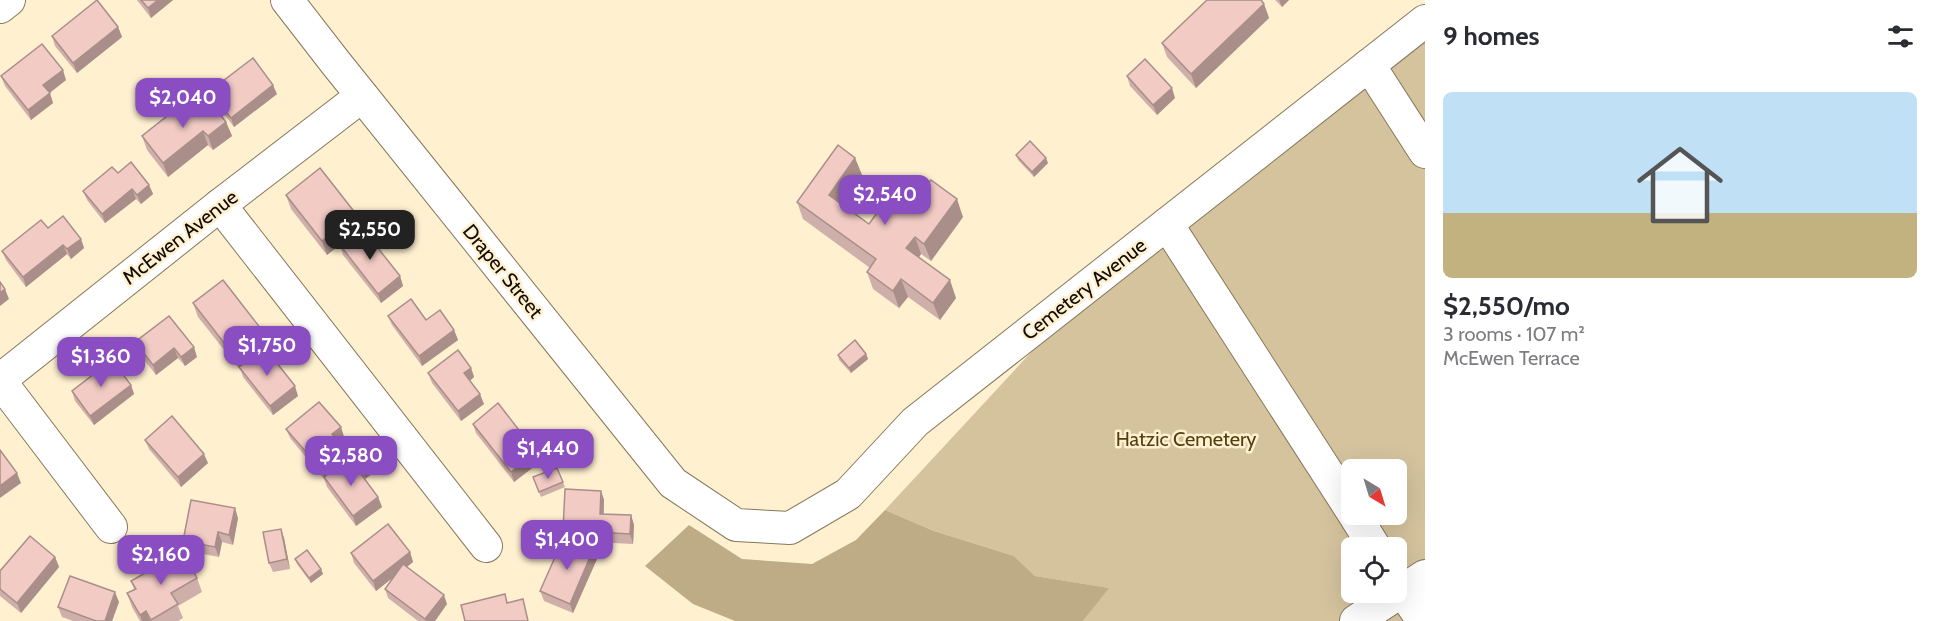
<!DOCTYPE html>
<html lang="en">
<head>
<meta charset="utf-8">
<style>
  :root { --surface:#fff; --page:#f7f7f7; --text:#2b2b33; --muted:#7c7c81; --accent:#8b4dc2 }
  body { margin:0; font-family:Cabin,sans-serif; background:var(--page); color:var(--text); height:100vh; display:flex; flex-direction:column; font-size:22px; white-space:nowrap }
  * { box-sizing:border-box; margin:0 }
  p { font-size:20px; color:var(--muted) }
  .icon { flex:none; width:33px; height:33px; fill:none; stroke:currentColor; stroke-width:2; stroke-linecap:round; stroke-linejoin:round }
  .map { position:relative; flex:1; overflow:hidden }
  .drawer { display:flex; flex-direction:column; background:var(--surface); width:510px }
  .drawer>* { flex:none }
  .needle { width:39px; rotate:142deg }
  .fabs { position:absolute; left:1341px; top:459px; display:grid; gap:12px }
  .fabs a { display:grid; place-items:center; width:66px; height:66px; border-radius:9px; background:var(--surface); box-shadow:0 6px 24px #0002; font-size:30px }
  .price { position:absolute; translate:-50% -51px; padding:0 14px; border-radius:12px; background:var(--accent); color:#fff; font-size:20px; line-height:39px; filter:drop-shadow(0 2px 3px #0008) }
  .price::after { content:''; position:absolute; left:50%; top:36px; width:18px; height:14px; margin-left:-9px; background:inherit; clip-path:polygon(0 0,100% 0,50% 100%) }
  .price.current { background:#222; color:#fff }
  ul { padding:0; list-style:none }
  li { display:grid; align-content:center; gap:12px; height:318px; padding:0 18px }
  li span { display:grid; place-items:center; height:186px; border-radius:9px; color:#555 }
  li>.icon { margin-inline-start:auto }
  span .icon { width:108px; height:108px; fill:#fffc; stroke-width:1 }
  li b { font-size:26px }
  h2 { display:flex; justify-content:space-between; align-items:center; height:72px; padding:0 18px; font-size:26px }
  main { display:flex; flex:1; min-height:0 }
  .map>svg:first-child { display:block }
</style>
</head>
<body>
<main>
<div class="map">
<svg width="1425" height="621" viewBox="0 0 1425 621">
  <rect width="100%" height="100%" fill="#fff0d0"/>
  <path fill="#d5c39e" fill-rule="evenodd" d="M 1425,40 L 1425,621 L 1083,621 L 1108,588 L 1035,576 L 1014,556 L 934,531 L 885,510 L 1048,334 ZM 1352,470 L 1396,470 L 1396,514 L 1352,514 ZM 1352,548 L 1396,548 L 1396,592 L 1352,592 Z"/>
  <polygon fill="#beac86" points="885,510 934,531 1014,556 1035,576 1109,588 1083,621 735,621 693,604 645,566 689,525 742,559 812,564 856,540"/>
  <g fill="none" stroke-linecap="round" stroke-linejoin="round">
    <defs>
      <g id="minor">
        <polyline points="287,0 335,62 673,483 736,525 790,528 848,494 915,422 1425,21"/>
        <polyline points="0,7 9,0"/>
        <polyline points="1369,65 1425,152"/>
        <polyline points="220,205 486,546"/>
        <polyline points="1167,224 1352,511"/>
        <polyline points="0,380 220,205 362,96"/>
        <polyline points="0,381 111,527"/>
        <polyline points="1354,514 1375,548"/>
        <polyline points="1396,581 1423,621"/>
        <polyline points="1356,621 1425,576"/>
      </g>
    </defs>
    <use href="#minor" stroke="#85785b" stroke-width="34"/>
    <use href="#minor" stroke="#fff" stroke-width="32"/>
  </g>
  <g fill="#cfafa9">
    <polygon points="137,0 173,0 151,18"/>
    <polygon points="1275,0 1289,0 1282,7"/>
    <polygon points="1264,4 1269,18 1196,88 1167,57 1162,43"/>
    <polygon points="118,27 122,37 77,73 55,46 52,36"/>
    <polygon points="1,76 66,80 49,93 53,103 31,120 5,86"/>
    <polygon points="1127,76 1175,98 1157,115 1130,86"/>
    <polygon points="210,91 277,94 234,127 214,101"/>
    <polygon points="188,113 226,122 232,136 213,150 208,145 168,177 147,150 142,136"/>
    <polygon points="1016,155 1048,163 1034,177 1018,160"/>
    <polygon points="855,158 862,175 841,204 869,224 920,195 963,217 931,261 921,254 919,257 956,298 940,320 908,297 899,308 873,289 867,272 870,268 803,219 797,202"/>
    <polygon points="118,173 149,185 153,194 141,204 136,199 105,223 87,200 83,191"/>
    <polygon points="286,195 361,228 327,255 291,209"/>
    <polygon points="48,228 81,239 84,248 71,259 67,254 26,287 6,260 2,251"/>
    <polygon points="340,245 400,276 403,286 381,303 343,255"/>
    <polygon points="193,303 265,334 270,348 267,350 298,396 273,415 243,377 241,371 198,317"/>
    <polygon points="169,316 197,357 185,366 178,358 156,375 138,352 135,342"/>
    <polygon points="388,316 454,330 458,340 422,366 392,325"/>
    <polygon points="866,354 868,359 851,373 839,360 838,355"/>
    <polygon points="471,368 474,377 470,381 484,404 461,421 432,383 428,373"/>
    <polygon points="131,385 134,394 94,425 75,401 72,391"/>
    <polygon points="473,424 540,462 514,482 476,433"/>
    <polygon points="341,427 344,437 339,441 345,449 349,459 378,497 382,507 356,526 327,487 324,479 290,438 286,429"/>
    <polygon points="145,440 208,463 181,487 149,449"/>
    <polygon points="352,459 382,466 365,479 354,464"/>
    <polygon points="557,468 565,487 541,497 533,477"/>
    <polygon points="601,491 604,500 604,514 631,515 634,525 633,544 572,541 593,550 597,559 573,613 544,601 540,591 565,537 563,530"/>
    <polygon points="238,518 233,545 222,542 219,557 187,551 183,541"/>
    <polygon points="284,538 290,569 273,572 269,563"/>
    <polygon points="410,552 413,562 407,567 447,604 435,621 418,621 388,598 385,589 392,578 376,591 354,563 351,553"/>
    <polygon points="55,557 59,567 21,613 0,596 0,571"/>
    <polygon points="295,559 321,569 323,574 311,583 297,564"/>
    <polygon points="197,578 202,592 178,606 183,618 178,621 140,621 132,607 127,593 134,589 131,581"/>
    <polygon points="119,602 112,621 73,621 62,617 58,607"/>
  </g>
  <g fill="#a98e89">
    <polygon points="158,0 173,0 151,18 148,8"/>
    <polygon points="1279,0 1289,0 1282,7"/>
    <polygon points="1264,4 1269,18 1196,88 1191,74"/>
    <polygon points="118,27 122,37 77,73 73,63"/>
    <polygon points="63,70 66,80 47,95 43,85"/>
    <polygon points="273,85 277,94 234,127 231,118"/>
    <polygon points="1172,88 1175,98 1157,115 1153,105"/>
    <polygon points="50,93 53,103 31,120 28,110"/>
    <polygon points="226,122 232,136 213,150 208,136"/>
    <polygon points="203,131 208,145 168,177 163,163"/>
    <polygon points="855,158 862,175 835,212 829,195"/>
    <polygon points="1046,158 1048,163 1034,177 1032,172"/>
    <polygon points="149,185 153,194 141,204 137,195"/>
    <polygon points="132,189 136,199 105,223 102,214"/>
    <polygon points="957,199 963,217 931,261 924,244"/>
    <polygon points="356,214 361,228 327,255 322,241"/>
    <polygon points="915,237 921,254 913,266 906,248"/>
    <polygon points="81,239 84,248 71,259 67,249"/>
    <polygon points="63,245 67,254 26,287 23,277"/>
    <polygon points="400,276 403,286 381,303 378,294"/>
    <polygon points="901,279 908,297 899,308 893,291"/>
    <polygon points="950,280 956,298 940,320 933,303"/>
    <polygon points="5,289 9,299 0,306 0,293"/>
    <polygon points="454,330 458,340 422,366 419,356"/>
    <polygon points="265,334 270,348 241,370 239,367 240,371 235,357"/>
    <polygon points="194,347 197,357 185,366 181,357"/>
    <polygon points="174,348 178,358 156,375 153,365"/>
    <polygon points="866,354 868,359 851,373 849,368"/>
    <polygon points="471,368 474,377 468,382 464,373"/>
    <polygon points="131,385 134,394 94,425 90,416"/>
    <polygon points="295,386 298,396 273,415 270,406"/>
    <polygon points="480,394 484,404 461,421 458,411"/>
    <polygon points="341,427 344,437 336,444 332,434"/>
    <polygon points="345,449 349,459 325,479 321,469"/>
    <polygon points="536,452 540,462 514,482 511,472"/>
    <polygon points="204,454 208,463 181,487 178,477"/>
    <polygon points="380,461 382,466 365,479 364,474"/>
    <polygon points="17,473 21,483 0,498 0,486"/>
    <polygon points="601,491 604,500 603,524 600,514"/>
    <polygon points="378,497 382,507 356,526 353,516"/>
    <polygon points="235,508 238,518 233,545 229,535"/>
    <polygon points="631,515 634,525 633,544 630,534"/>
    <polygon points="281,529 284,538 290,569 287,559"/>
    <polygon points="218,532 222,542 219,557 215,547"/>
    <polygon points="593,550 597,559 573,613 570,604"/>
    <polygon points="410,552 413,562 376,591 373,581"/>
    <polygon points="55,557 59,567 21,613 17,603"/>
    <polygon points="321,569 323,574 311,583 309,578"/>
    <polygon points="115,592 119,602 112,621 105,621"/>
    <polygon points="444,595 447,604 435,621 426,621 425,619"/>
    <polygon points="146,611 150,621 142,621 140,615"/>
  </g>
  <g fill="#f1cbc4" stroke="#a98e89" stroke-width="1.5">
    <polygon points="97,0 118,27 73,63 52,36"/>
    <polygon points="141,0 158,0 148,8"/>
    <polygon points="1207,0 1261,0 1264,4 1191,74 1162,43"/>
    <polygon points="42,44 63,70 43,85 50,93 28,110 1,76"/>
    <polygon points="253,58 273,85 231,118 210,91"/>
    <polygon points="1145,59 1172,88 1153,105 1127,76"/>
    <polygon points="207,98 226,122 208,136 203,131 163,163 142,136 181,105 188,113"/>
    <polygon points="1030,141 1046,158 1032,172 1016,155"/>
    <polygon points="838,145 855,158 829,195 869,224 900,181 920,195 931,180 957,199 924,244 915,237 906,248 950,280 933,303 901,279 893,291 867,272 876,259 797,202"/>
    <polygon points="131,162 149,185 137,195 132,189 102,214 83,191 112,167 118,173"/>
    <polygon points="320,168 356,214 322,241 286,195"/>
    <polygon points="63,216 81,239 67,249 63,245 23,277 2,251 41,220 48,228"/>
    <polygon points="362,228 400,276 378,294 340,245"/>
    <polygon points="223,280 265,334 235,357 193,303"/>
    <polygon points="0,282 5,289 0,293"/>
    <polygon points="411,299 426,320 440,310 454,330 419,356 388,316"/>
    <polygon points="169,316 194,347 181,357 174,348 153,365 135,342"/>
    <polygon points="855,340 866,354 849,368 838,355"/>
    <polygon points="265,348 295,386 270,406 239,367"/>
    <polygon points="458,350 471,368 464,373 480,394 458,411 428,373"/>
    <polygon points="112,360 131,385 90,416 72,391"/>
    <polygon points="319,402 341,427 332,434 345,449 321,469 286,429"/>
    <polygon points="498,403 536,452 511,472 473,424"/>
    <polygon points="172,416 204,454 178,477 145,440"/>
    <polygon points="369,446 380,461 364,474 352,459"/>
    <polygon points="0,450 17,473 0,486"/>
    <polygon points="349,458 378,497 353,516 324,477"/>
    <polygon points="557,468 563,482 539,492 533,477"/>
    <polygon points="565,489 601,491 600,514 631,515 630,534 563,530"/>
    <polygon points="191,500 235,508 229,535 218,532 215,547 183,541"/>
    <polygon points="388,524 410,552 373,581 351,553"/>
    <polygon points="281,529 287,559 269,563 263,532"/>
    <polygon points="30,536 55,557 17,603 0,589 0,571"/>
    <polygon points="564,537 593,550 570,604 540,591"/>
    <polygon points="307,550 321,569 309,578 295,559"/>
    <polygon points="182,552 197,578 171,593 178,604 151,620 146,611 140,615 127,593 136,589 131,581"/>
    <polygon points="403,564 444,595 425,619 385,589"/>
    <polygon points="70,576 115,592 105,621 96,621 58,607"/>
    <polygon points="505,594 507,603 523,599 528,621 465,621 461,605"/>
  </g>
  <g text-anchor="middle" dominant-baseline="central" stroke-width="5" stroke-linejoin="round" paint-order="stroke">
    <g font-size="20" fill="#100b03" stroke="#fff0d0">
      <text transform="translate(180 237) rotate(-38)">McEwen Avenue</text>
      <text transform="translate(503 271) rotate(51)">Draper Street</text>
      <text transform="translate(1084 289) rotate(-38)">Cemetery Avenue</text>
    </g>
    <g font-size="20" fill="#533f0f" stroke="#fff0d0">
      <text x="1186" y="439">Hatzic Cemetery</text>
    </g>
  </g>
</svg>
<div class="fabs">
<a><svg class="needle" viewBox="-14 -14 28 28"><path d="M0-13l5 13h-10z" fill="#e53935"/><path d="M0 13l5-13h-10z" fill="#7c7c81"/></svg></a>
<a><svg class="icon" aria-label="locate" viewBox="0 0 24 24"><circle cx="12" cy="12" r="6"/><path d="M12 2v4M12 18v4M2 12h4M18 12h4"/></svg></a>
</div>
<b class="price" style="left:183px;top:129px">$2,040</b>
<b class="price" style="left:885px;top:226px">$2,540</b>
<b class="price current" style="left:370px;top:261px">$2,550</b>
<b class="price" style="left:267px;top:377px">$1,750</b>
<b class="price" style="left:101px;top:388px">$1,360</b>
<b class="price" style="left:548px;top:480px">$1,440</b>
<b class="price" style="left:351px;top:487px">$2,580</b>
<b class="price" style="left:567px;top:571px">$1,400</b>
<b class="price" style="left:161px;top:586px">$2,160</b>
</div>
<section class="drawer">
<h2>9 homes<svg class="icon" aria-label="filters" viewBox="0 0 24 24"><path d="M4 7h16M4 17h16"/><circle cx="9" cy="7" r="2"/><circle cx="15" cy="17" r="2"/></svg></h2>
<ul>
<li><span style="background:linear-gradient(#bfe0f5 65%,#c2b280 0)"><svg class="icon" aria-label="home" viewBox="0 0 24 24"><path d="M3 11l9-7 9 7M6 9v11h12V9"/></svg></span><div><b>$2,550/mo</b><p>3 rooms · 107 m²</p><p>McEwen Terrace</p></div></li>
</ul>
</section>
</main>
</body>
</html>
